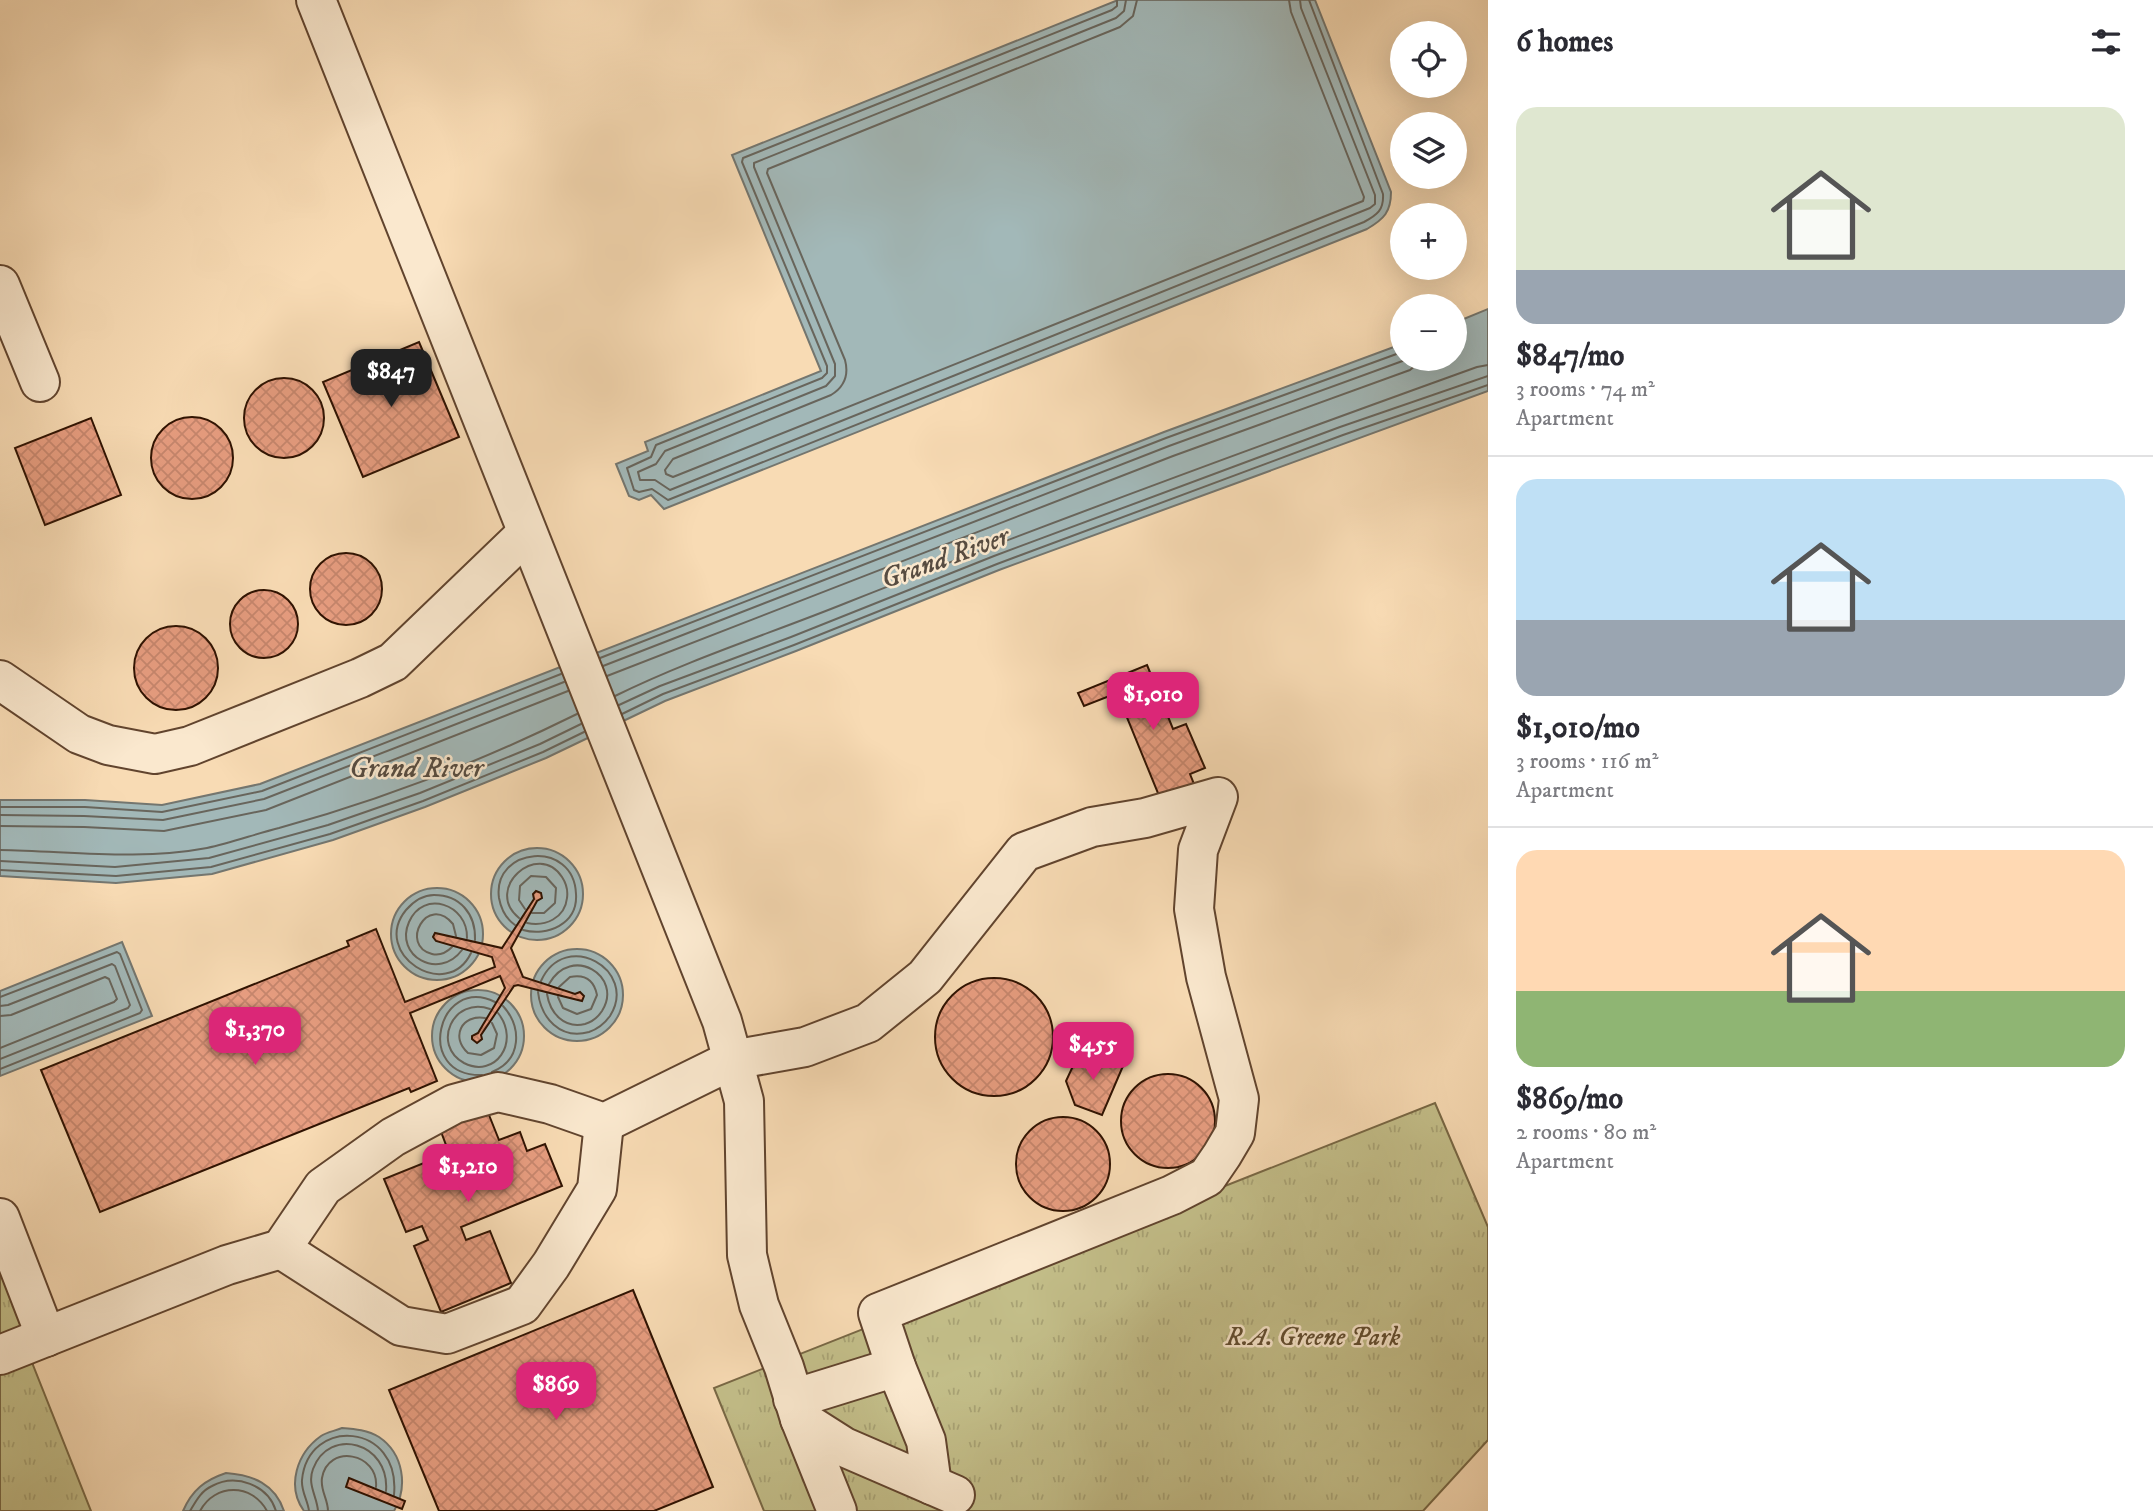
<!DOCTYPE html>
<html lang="en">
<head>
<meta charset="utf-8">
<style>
  :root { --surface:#fff; --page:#f7f7f7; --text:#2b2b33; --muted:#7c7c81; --line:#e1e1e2; --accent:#db2777 }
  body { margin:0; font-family:"IM FELL DW Pica",serif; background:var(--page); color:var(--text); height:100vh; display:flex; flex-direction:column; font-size:26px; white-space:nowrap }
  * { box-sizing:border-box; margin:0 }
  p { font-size:23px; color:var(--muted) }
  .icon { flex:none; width:38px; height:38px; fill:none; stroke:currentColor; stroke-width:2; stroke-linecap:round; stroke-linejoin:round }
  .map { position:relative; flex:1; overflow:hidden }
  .drawer { display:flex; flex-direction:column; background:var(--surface); width:665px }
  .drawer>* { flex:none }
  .tools { position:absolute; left:1390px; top:21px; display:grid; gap:14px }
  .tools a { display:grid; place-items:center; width:77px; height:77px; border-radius:50%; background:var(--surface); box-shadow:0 7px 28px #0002; font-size:35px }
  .price { position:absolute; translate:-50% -60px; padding:0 16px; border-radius:14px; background:var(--accent); color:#fff; font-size:23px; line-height:46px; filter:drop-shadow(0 2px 4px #0008) }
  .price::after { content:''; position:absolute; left:50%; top:42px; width:21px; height:16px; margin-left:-10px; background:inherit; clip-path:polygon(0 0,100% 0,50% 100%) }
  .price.on { background:#222; color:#fff }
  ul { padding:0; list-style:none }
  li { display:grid; align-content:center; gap:14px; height:371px; padding:0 28px }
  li+li { border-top:2px solid var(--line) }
  li span { display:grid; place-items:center; height:217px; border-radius:21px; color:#555 }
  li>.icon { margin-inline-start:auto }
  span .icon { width:126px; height:126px; fill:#fffc; stroke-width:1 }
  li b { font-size:30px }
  h2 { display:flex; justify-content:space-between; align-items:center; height:84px; padding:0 28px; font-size:30px }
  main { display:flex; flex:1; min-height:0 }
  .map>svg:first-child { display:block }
</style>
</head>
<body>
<main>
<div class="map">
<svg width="1488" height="1511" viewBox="0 0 1488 1511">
  <defs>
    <pattern id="park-tufts" width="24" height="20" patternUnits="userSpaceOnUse" patternTransform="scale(1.75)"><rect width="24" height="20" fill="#c3be89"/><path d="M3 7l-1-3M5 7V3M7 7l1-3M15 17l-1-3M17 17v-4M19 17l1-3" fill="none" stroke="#a8a274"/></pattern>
    <pattern id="building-cross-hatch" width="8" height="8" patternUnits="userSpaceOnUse" patternTransform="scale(1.75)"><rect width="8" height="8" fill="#e79d80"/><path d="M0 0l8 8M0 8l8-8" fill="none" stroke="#c6866d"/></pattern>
  </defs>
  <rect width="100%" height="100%" fill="#f8dbb4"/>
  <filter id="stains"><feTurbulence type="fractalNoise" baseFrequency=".00286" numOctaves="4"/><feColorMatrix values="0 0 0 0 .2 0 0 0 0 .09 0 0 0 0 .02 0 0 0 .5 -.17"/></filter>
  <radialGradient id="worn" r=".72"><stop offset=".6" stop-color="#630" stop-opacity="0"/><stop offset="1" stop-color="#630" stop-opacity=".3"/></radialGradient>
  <g fill="url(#park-tufts)" stroke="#796845" stroke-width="2">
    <polygon points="1435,1103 1488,1227 1488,1440 1423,1511 764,1511 714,1388"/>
    <polygon points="0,1234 32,1316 33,1365 91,1511 0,1511"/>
  </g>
  <g fill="#a2b8b8" stroke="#74766f" stroke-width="2">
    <path d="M 1118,0 L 1315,0 L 1391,192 C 1391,212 1384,219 1367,229 L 664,509 L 651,495 L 639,500 L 629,496 L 616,464 L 648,451 L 645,442 L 821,371 L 732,155 Z"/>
    <polygon points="1488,309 1488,391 999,570 796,651 665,701 546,758 425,807 333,840 212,874 116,883 0,876 0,800 85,800 162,805 260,784 1164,432 1402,344 1402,359 1454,359 1454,323"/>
    <circle cx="537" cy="894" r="46"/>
    <circle cx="437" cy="934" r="46"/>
    <polygon points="122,942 152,1016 0,1076 0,991"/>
    <circle cx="577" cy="995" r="46"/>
    <circle cx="478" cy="1036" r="46"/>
    <path d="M 342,1428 C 355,1429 368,1430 379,1437 C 404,1454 408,1487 394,1511 L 304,1511 C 286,1486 297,1453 321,1436 C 327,1432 335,1431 342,1428 Z"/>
    <path d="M 226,1473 C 253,1475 275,1484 284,1511 L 183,1511 C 192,1490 205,1480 226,1473 Z"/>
  </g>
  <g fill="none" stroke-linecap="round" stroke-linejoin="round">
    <g stroke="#68655c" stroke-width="2">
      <path d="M 1117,0 L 1117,6 L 1112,10 L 743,158 L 742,162 L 827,366 L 827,373 L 822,378 L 656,445 L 651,457 L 627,468 L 634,490 L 639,492 L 652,489 L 668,500 L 1364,222 C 1377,215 1384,210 1383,194 L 1309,0"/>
      <polyline points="1126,0 1124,11 1116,18 754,163 754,167 835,364 835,376 826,386 665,451 656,464 638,472 640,480 655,480 670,490 1370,208 1375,204 1375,195 1301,8 1300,0"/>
      <path d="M 1137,0 L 1133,16 L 1120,27 L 768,169 L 767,173 L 845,360 C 849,375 844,387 831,395 L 673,459 L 665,470 L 666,474 L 673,477 L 1363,201 L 1364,197 L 1291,12 L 1289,0"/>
      <polyline points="600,658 1166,438 1402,352"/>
      <polyline points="603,666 1169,446 1408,359"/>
      <polyline points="607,676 1173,456 1410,370 1423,359"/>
      <path d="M 615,696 C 690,659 769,634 846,603 C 1055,520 1266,443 1477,367 L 1488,365"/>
      <polyline points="619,705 660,686 791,637 994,556 1340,427 1488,376"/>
      <polyline points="622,714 663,694 794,645 997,564 1343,435 1488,385"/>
      <polyline points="0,807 85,807 162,812 262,791 561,674"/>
      <polyline points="0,815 84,816 163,820 264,799 564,682"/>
      <polyline points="0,826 84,827 164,831 266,810 568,691"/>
      <path d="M 0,850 C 69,851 138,861 207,848 C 231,843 255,834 279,828 C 381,800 482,761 577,714"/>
      <polyline points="0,861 115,867 209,858 328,825 420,793 540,744 581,724"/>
      <polyline points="0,870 116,876 211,867 330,834 423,801 543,752 584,732"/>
      <polyline points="525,909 519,900 520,886 531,876 546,877 556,888 555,903 544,913 532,913"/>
      <path d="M 519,918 C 483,889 538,840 562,877 C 566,883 568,891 567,898 C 565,918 545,927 527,923"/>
      <path d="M 515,925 C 505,918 501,909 499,898 C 492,847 574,839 576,894 C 578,924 547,937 523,930"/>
      <path d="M 452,947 C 446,953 440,956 432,954 C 399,946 427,893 453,924 L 456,936"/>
      <path d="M 462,950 C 439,981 394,956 409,922 C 423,889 468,904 467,938"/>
      <path d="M 471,953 C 447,1003 370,954 406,910 C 413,902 422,895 434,895 C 460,895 476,914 475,940"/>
      <path d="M 538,992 C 541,1018 560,1040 589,1032 C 598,1029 605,1023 610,1016 C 639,970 565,928 541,981"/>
      <path d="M 547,994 C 550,1013 564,1029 585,1024 C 592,1022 598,1017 602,1011 C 624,976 571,944 549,984"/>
      <polyline points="0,997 117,952 120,954 142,1010 140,1013 0,1069"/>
      <path d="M 558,997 L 563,1008 L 577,1014 L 591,1009 L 597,995 C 594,980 585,974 570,977 L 559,987"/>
      <polyline points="0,1006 8,1005 112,964 115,966 130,1005 128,1008 0,1059"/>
      <path d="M 490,1009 C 453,996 431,1045 464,1063 C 495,1079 521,1042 498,1013"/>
      <polyline points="0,1016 11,1015 105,977 109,979 117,999 114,1002 0,1048"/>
      <path d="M 485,1018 C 462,1014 450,1037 468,1053 L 481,1055 L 494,1048 L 497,1034 L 492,1023"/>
      <path d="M 492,1072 C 522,1060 522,1027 503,1006"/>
      <path d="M 482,1075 C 413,1077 438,974 495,1002"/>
      <path d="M 190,1511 C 196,1501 201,1491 212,1486 C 236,1473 268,1485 276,1511"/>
      <path d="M 200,1511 C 215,1483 252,1483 267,1511"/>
      <path d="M 309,1511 C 308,1501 301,1491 302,1480 C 308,1416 401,1422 394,1495"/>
      <path d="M 318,1511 C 317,1496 307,1485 313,1469 C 329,1426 390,1442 386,1491"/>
      <path d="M 328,1511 C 328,1499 320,1490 322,1478 C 328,1443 379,1453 376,1487"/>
    </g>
  </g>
  <g fill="url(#building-cross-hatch)" stroke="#2f1201" stroke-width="2">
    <polygon points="419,342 459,437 363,477 323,382"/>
    <circle cx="284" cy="418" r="40"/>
    <circle cx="192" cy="458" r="41"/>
    <polygon points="91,418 121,495 45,525 15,448"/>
    <circle cx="346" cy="589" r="36"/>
    <circle cx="264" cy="624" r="34"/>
    <circle cx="176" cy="668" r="42"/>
    <polygon points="1147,665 1173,729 1186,724 1205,768 1190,774 1196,789 1162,803 1117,693 1084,706 1078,693"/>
    <polygon points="536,891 541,893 542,898 537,901 511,948 523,977 575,994 580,992 584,996 582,1001 518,985 514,986 481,1035 482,1039 477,1043 472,1039 472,1036 478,1033 505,988 500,976 410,1013 437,1081 411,1092 409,1088 100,1212 41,1070 349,946 347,941 376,929 405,1002 495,967 492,957 436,941 433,937 435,933 502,948 534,899 533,894"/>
    <circle cx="994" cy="1037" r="59"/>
    <polygon points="1080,1051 1123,1066 1102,1115 1075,1105 1066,1081"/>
    <circle cx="1168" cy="1121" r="47"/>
    <polygon points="487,1110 499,1140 520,1132 527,1151 545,1144 562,1186 461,1227 466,1240 490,1231 511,1283 441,1312 414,1246 428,1240 422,1226 406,1232 384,1179 449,1153 440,1129"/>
    <circle cx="1063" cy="1164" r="47"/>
    <polygon points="633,1290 713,1487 654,1511 439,1511 389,1390"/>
    <polygon points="349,1478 405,1501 402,1509 346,1487"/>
  </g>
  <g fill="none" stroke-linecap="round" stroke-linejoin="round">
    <defs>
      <g id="minor">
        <polyline points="316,0 722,1021 744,1101 747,1255 759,1305 784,1367 800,1419 844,1447 955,1495"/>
        <polyline points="0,285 40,382"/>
        <polyline points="0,680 79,734 108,745 155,754 190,746 360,678 393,662 527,533"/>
        <polyline points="0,1218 46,1337"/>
        <polyline points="281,1249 401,1326 447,1334 522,1305 551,1265 597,1189 604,1123"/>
        <polyline points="0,1355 227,1265 281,1249 323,1187 393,1137 454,1104 498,1092 550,1104 604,1123 732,1060 805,1047 868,1023 925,977 1024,852 1092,827 1145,818 1218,797 1198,850 1194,909 1206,977 1239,1099 1235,1133 1222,1155 1207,1177 1172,1195 878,1313 896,1367"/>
        <polyline points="793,1399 896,1367 926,1441 932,1485"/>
        <polyline points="800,1419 837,1511"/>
      </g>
    </defs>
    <use href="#minor" stroke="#61442e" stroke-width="42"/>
    <use href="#minor" stroke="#fae8ce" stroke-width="38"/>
  </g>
  <g text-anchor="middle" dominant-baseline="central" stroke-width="5" stroke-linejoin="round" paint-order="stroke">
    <g font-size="26" font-style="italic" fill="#634e31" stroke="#fae8ce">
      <text x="1313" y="1337">R.A. Greene Park</text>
    </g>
    <g font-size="28" font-style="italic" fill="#574c41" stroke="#fae8ce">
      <text transform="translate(945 558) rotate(-20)">Grand River</text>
      <text x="416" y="768">Grand River</text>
    </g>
  </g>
  <rect width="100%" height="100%" filter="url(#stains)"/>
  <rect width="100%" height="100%" fill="url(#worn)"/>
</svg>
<div class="tools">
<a><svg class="icon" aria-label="locate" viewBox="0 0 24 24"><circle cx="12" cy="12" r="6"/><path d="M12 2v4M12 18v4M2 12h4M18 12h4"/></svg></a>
<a><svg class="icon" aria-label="layers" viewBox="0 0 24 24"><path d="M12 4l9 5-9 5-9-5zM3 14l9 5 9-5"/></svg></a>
<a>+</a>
<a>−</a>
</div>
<b class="price on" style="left:391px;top:409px">$847</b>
<b class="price" style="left:1153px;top:732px">$1,010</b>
<b class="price" style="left:255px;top:1067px">$1,370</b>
<b class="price" style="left:1093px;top:1082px">$455</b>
<b class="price" style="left:468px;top:1204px">$1,210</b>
<b class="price" style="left:556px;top:1422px">$869</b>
</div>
<section class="drawer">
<h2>6 homes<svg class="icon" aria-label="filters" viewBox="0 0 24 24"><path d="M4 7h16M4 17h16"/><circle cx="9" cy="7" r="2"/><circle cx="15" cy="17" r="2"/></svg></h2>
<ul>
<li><span style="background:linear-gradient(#dfe7d0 75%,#9aa5b1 0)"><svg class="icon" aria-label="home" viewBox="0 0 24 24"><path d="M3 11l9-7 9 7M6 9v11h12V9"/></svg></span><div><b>$847/mo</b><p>3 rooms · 74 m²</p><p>Apartment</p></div></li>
<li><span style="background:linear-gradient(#bfe0f5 65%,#9aa5b1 0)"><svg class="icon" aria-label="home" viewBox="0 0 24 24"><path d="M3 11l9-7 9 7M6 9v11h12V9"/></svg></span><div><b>$1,010/mo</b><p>3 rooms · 116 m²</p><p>Apartment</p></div></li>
<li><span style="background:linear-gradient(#ffd9b3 65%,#8fb573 0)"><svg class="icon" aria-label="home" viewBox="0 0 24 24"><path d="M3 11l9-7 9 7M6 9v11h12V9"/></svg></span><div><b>$869/mo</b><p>2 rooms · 80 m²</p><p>Apartment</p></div></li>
</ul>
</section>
</main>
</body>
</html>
